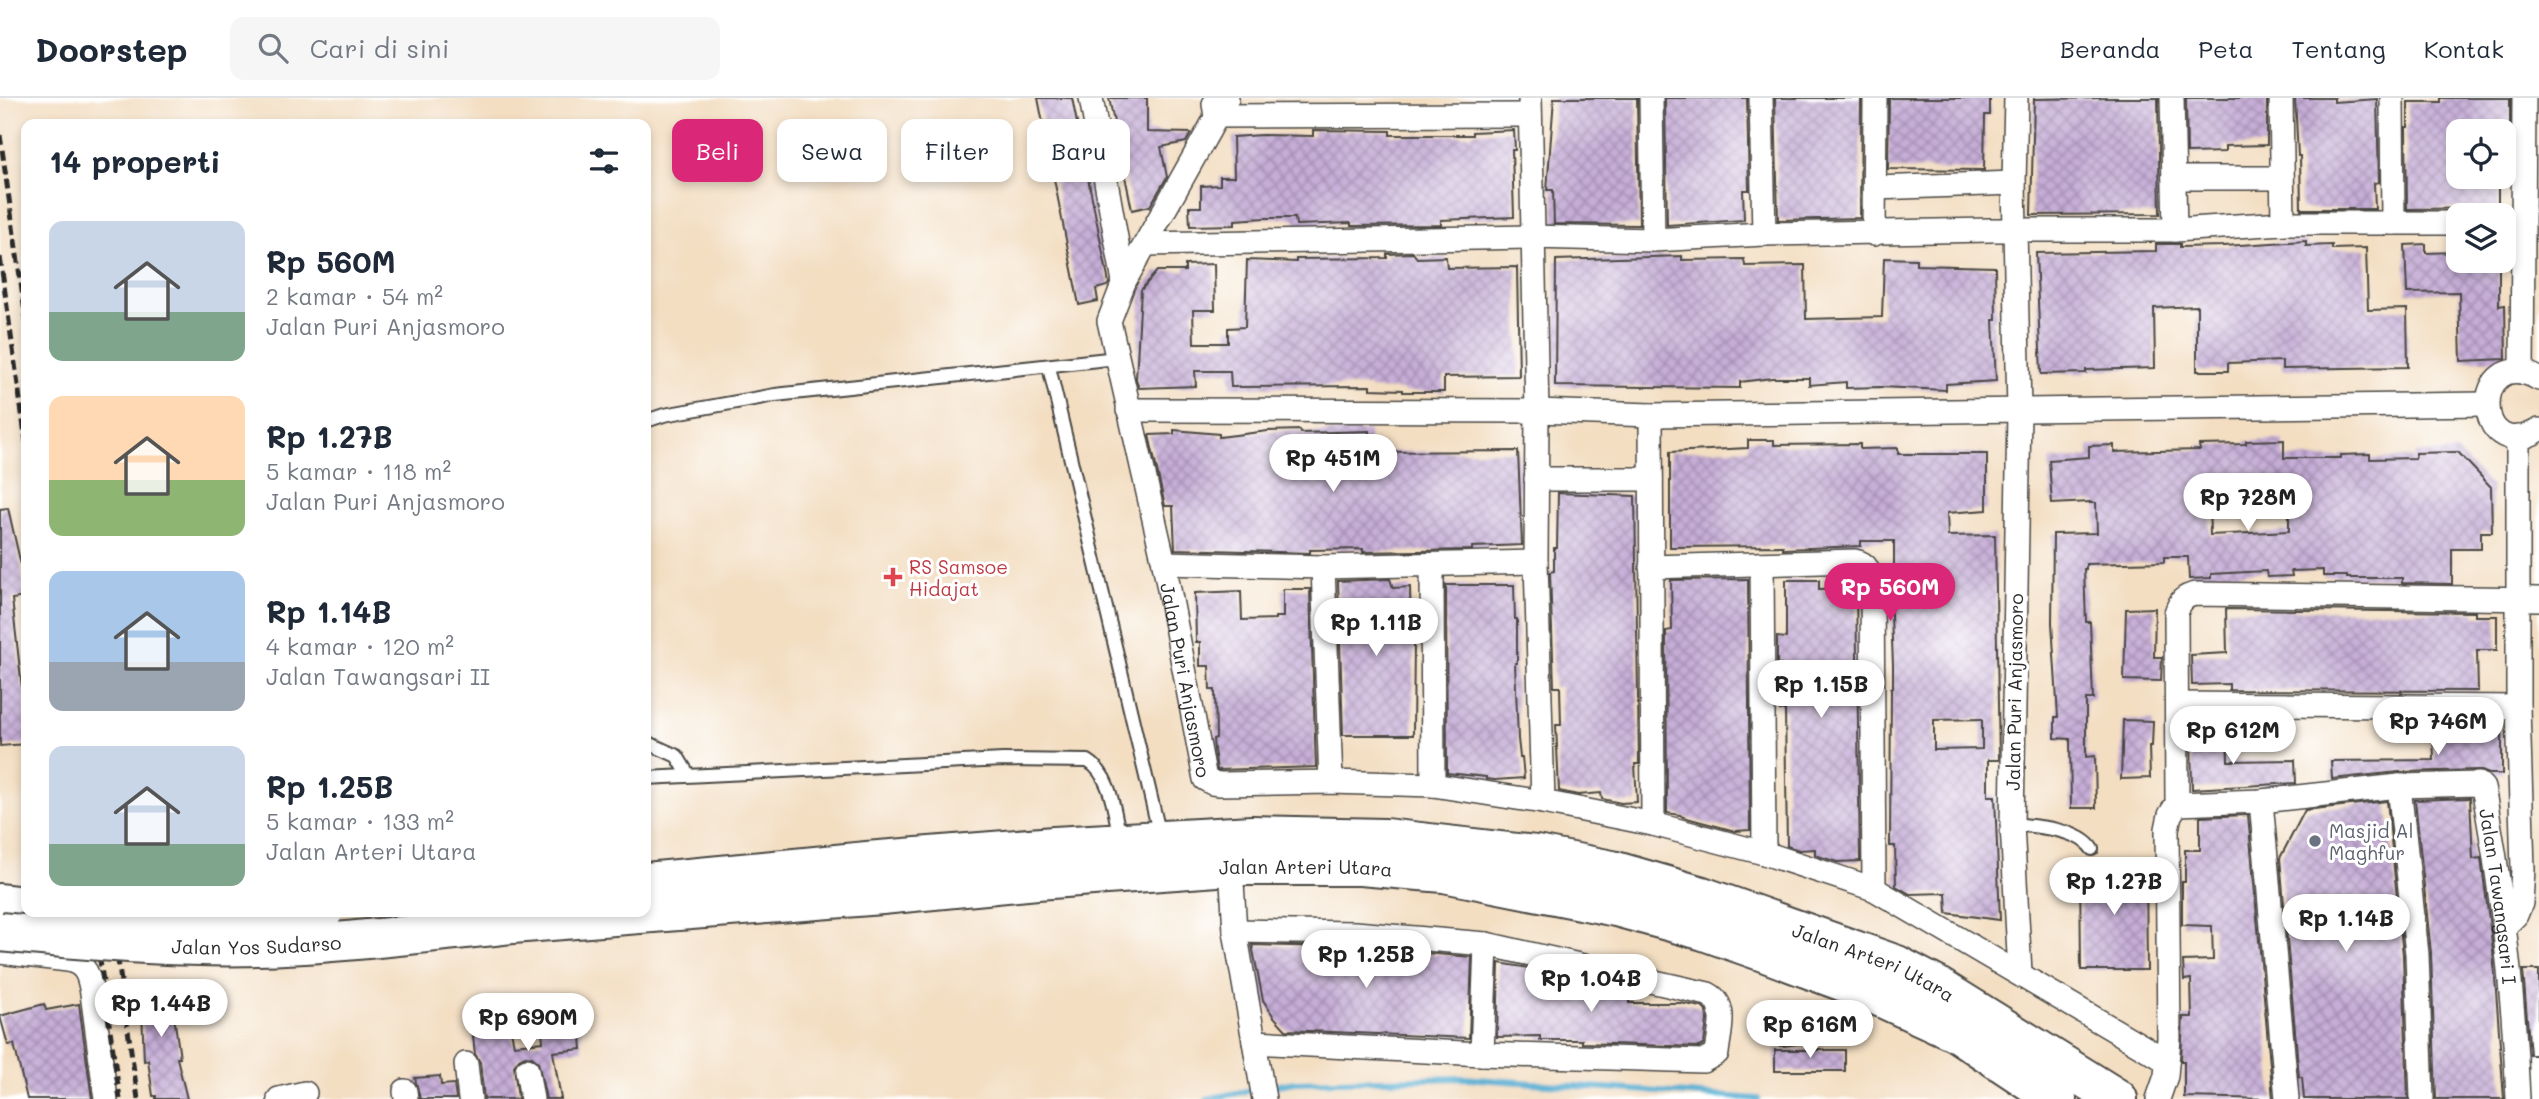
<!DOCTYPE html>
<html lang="id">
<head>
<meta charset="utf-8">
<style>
  :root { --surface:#fff; --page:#f6f6f7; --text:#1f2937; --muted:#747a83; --line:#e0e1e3; --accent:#db2777 }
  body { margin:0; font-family:Mali,sans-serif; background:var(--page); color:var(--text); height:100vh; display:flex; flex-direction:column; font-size:26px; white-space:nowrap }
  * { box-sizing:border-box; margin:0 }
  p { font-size:23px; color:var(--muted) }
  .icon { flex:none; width:38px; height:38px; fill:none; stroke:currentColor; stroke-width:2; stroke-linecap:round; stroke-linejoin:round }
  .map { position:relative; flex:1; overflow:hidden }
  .sheet { position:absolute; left:21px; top:21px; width:630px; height:798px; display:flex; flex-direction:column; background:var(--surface); border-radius:14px; box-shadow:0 4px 10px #0003 }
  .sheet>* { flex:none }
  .banner { position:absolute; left:672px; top:21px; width:665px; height:63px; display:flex; gap:14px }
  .buttons { position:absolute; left:2446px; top:21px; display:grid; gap:14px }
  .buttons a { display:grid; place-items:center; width:70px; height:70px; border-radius:14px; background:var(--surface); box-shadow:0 4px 10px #0003; font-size:35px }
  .price { position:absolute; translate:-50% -60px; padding:0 16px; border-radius:24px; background:#fff; color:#222; font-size:23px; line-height:46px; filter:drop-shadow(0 2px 4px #0008) }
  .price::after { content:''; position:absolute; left:50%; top:42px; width:21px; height:16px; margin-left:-10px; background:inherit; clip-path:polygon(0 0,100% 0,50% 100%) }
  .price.current { background:var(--accent); color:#fff }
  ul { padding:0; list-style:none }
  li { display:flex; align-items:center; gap:21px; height:175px; padding:0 28px }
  li span { display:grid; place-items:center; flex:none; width:196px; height:140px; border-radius:14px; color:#555 }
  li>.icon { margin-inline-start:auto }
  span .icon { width:84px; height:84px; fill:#fffc; stroke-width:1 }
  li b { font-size:30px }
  h2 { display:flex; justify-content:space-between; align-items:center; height:84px; padding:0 28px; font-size:30px }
  .tag { padding:0 24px; border-radius:14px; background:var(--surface); box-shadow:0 4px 10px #0003; font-size:24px; line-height:63px }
  .tag.current { background:var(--accent); color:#fff }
  header { display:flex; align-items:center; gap:42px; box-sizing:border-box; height:98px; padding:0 35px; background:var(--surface); border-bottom:2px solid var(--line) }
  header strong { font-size:33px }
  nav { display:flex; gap:38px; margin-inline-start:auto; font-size:24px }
  .search { width:490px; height:63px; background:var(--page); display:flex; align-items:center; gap:18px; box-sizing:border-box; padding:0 24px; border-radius:14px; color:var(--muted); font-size:26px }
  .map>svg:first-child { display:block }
</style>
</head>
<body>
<header>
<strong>Doorstep</strong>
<div class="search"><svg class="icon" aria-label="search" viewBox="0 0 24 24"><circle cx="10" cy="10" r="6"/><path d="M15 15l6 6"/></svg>Cari di sini</div>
<nav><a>Beranda</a><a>Peta</a><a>Tentang</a><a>Kontak</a></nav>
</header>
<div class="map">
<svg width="2539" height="1001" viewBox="0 0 2539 1001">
  <defs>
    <pattern id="building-cross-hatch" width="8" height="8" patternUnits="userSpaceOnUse" patternTransform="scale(1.75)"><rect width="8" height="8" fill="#c6add7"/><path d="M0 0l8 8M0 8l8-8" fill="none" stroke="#a18daf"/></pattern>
  </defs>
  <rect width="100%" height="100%" fill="#fff"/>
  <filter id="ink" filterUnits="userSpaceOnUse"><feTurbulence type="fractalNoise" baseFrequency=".0143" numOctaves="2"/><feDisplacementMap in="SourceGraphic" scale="14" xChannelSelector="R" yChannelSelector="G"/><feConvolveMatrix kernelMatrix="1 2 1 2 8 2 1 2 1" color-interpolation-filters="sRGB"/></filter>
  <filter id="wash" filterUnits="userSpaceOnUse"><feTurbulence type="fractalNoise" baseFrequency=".00686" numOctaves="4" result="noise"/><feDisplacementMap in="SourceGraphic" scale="28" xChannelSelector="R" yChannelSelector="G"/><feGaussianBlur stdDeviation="1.57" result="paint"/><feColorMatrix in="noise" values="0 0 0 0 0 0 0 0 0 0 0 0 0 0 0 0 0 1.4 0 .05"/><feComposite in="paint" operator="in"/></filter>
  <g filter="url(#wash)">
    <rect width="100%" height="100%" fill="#f3dec2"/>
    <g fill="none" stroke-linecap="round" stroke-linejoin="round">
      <g stroke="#52acd0" stroke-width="6">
        <polyline points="1267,989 1295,984 1463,980 1758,1001"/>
        <polyline points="1207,1001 1257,991"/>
      </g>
    </g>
    <g id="blocks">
      <g fill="url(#building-cross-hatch)" fill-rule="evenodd">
        <polygon points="1038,0 1072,0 1109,185 1107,188 1096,191 1098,203 1079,207"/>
        <polygon points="1109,0 1147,0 1147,34 1191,35 1186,44 1161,49 1167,79 1150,108 1132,112"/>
        <polygon points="1554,0 1637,0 1639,127 1554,126 1553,92 1547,92"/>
        <polygon points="1665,0 1747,0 1749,92 1743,92 1744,122 1667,127"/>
        <polygon points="1775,0 1861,0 1860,120 1778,122"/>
        <polygon points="1889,0 1990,0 1990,17 1985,17 1984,72 1888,71"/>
        <polygon points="2115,0 2158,0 2160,116 2031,117 2034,1"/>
        <polygon points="2186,0 2267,0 2267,47 2225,48 2225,54 2187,55"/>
        <polygon points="2295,0 2334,0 2334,4 2377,1 2379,84 2374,85 2375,111 2301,111 2300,58 2298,58"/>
        <polygon points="2441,0 2510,0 2510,32 2459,33 2459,79 2498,79 2498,110 2407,111 2406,29 2408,29 2408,4 2441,4"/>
        <polygon points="1313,32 1390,33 1390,37 1472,37 1472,34 1514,32 1515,52 1512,52 1514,119 1441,122 1441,127 1351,128 1351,125 1296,127 1295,120 1265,120 1235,122 1235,127 1190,128 1189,109 1201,109 1201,88 1220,87 1220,79 1234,79 1233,39 1262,37 1313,38"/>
        <polygon points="2306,143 2306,148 2332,147 2332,151 2366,150 2368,212 2407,211 2408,269 2282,271 2282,263 2228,265 2228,273 2197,273 2197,208 2154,210 2155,270 2086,272 2086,275 2041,276 2036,155 2156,153 2156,146 2180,146 2180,149 2224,148"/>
        <polygon points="2426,146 2426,155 2457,154 2457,163 2499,163 2499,208 2505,207 2506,261 2461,263 2459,194 2407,195 2405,147"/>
        <polygon points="1413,155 1417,160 1446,159 1447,170 1517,169 1519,278 1444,279 1444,294 1403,294 1403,292 1370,291 1370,288 1231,289 1230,273 1195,273 1196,288 1139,290 1136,281 1141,192 1157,173 1185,173 1185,167 1214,166 1215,212 1193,212 1194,245 1228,245 1228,230 1245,229 1247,162 1296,164 1296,161 1387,160 1387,156"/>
        <polygon points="1682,158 1682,162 1744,161 1745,168 1805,167 1806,221 1882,219 1884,160 1916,161 1916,167 1995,169 1996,222 1993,222 1996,283 1946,286 1946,292 1880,289 1846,290 1846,284 1809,287 1809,280 1772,280 1740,284 1740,290 1555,288 1556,162"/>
        <polygon points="1174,332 1219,336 1219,339 1268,333 1300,332 1301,335 1369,333 1369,354 1518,353 1522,447 1472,449 1472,452 1363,454 1363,451 1310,452 1310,455 1175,451 1173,408 1165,408 1149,337 1174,336"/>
        <path d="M 1748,342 L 1774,342 L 1774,347 L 1860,346 L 1860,351 L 1898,350 L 1898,356 L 1987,356 L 1987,412 L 1947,415 L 1948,438 L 1995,437 L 1999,662 L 1988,662 L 1988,698 L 1995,698 L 2000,822 L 1947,815 L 1946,795 L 1910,796 L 1896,788 L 1895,748 L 1890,748 L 1891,590 L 1893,590 L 1893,567 L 1890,492 L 1894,492 L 1894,443 L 1861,443 L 1861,448 L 1783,451 L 1783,448 L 1670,449 L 1670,354 L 1748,350 ZM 1982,621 L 1982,651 L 1934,652 L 1934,622 Z"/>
        <path d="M 2284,342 L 2284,360 L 2341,360 L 2341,357 L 2370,356 L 2370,361 L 2415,360 L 2415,355 L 2458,354 L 2491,389 L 2492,434 L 2481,434 L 2481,451 L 2452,451 L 2452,486 L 2402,485 L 2402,480 L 2347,480 L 2347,478 L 2323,478 L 2323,472 L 2291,473 L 2292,478 L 2267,479 L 2266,473 L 2211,476 L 2211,480 L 2189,481 L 2188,459 L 2164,459 L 2164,464 L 2086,466 L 2086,471 L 2084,471 L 2086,524 L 2090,524 L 2093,601 L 2086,601 L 2086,659 L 2095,658 L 2096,710 L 2071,710 L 2070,641 L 2055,640 L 2055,619 L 2058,619 L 2052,525 L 2053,436 L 2097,435 L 2096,405 L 2090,405 L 2090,404 L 2052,406 L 2049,362 L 2089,359 L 2089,348 L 2114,347 L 2114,354 L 2200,352 L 2199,347 L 2246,346 L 2246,343 ZM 2289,402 L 2289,433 L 2210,437 L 2209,403 Z"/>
        <polygon points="1558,395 1635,398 1639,666 1635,666 1637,704 1621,705 1602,701 1601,695 1578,697 1559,693 1556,627 1561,627 1560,589 1554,589 1550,474 1554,473 1554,450 1557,450"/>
        <polygon points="8,410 21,467 25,499 12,501 22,590 26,590 26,646 0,648 0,411"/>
        <polygon points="1390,481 1393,490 1410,489 1411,544 1414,544 1413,637 1343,637 1338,483"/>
        <polygon points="1748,481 1750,732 1735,733 1683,719 1680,717 1667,715 1666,533 1672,532 1671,482"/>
        <polygon points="1786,482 1819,482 1819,491 1856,490 1860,763 1837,764 1815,757 1815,751 1799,752 1787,748 1785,612 1780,612 1781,567 1777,567 1777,539 1786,540"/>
        <polygon points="1446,487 1514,487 1515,521 1517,521 1517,565 1515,565 1518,641 1520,659 1522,659 1524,680 1495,682 1486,681 1486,679 1447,675"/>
        <polygon points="1283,491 1310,491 1316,669 1217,672 1214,652 1213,641 1216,640 1215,592 1210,592 1209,568 1200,568 1200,544 1196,544 1195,495 1241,493 1242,522 1275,521 1275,519 1283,519"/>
        <polygon points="2155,510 2154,559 2162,559 2161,583 2124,582 2126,511"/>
        <polygon points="2226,511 2475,514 2475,518 2497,518 2497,552 2477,552 2478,593 2229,592 2229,586 2192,587 2191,557 2227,555"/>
        <polygon points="2123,622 2153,623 2152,648 2149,648 2150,680 2121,681"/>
        <polygon points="2227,633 2228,663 2295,662 2296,685 2192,691 2191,634"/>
        <polygon points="2433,633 2502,633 2502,676 2489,676 2479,672 2399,674 2332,681 2331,663 2434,662"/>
        <polygon points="2470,700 2473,761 2481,760 2493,852 2504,1001 2436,1001 2431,855 2415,702"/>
        <polygon points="2387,703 2403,857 2408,1001 2304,1001 2302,979 2299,979 2280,760 2305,712"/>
        <polygon points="2248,717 2273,1001 2184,999 2184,963 2181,963 2183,919 2192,919 2191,881 2184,882 2183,863 2213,862 2212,828 2182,827 2182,784 2185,784 2185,752 2200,752 2200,719"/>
        <polygon points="2080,767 2146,767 2147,872 2081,872"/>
        <polygon points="1252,847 1366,850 1472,859 1469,940 1286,932 1274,919 1263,902"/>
        <polygon points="1499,865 1529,870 1529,881 1583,884 1582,887 1601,886 1629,893 1629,905 1680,905 1702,909 1706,913 1707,922 1704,946 1699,949 1582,945 1582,942 1540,942 1540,938 1497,939"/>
        <polygon points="2523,872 2539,872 2539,957 2530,957"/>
        <polygon points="173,885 176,911 173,911 180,960 177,960 187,1001 156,1001 156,998 153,998 148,962 144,963 142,912 135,912 134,886"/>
        <polygon points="578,904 582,951 553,954 561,1001 546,1001 538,964 532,959 525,958 519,961 514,968 518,1001 484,1001 480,964 475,956 473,938 511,933 514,947 543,944 540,908"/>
        <polygon points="44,906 46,912 79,906 92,1001 27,1001 14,946 8,947 0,918"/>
        <rect x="1775" y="952" width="70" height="21"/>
        <polygon points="440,978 441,987 454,986 456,1001 420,1001 415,980"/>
      </g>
    </g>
  </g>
  <g filter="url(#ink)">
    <use href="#blocks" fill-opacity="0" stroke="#494642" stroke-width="2"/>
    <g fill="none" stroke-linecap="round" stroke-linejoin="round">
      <defs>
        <g id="service">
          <polyline points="1049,269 1160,738"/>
          <polyline points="646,323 664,317 775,297 1117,260"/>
          <polyline points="646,644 677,658 688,676"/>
          <path d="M 646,680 L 1003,662 L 1088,663 C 1112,678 1114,715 1120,740"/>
          <path d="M 2012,726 C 2035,728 2079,731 2092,751"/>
          <polyline points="1782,941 1811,937 1823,930 1858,893"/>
        </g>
        <g id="minor">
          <polyline points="1091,0 1124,184"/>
          <path id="s1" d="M 1227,0 L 1124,184 L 1109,223 L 1164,465 L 1205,681 L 1212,685 L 1220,686 L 1331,684 L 1433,687 L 1543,704 L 1653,726 L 1764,755 L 1874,791 L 2167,963"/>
          <polyline points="1530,0 1537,313 1536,464 1543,704"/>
          <polyline points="1651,0 1653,142"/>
          <polyline points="1761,0 1764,136"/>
          <polyline points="2016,0 2014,85 2019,313 2012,726 2020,875"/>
          <polyline points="2172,0 2175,132"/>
          <polyline points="2281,0 2283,125"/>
          <polyline points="2392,0 2393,125"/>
          <polyline points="1214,6 1216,18 1530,17"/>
          <polyline points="2174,80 2282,80"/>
          <polyline points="1875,90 2014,85"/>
          <polyline points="1874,136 1875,0"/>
          <polyline points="1146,146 1531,139 1653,142 1764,136 1991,132 2175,132 2283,125 2459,125"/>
          <polyline points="2522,274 2524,0"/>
          <path d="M 2539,281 C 2471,242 2471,372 2539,332"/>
          <polyline points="1128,312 1537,313 1651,317 2486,306"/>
          <polyline points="1651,317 1653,726"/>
          <polyline points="1536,381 1651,381"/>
          <polyline points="1164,465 1323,469 1536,464"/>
          <polyline points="1762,466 1764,755"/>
          <polyline points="1432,468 1433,687"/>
          <polyline points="1323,469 1331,684"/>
          <path d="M 1651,469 L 1855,463 C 1868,465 1870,475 1872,487 L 1874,791"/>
          <polyline points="2178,606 2518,609"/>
          <polyline points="2399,688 2417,856 2422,1001"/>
          <polyline points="2261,703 2287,1001"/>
          <path id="s2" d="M 2177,706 L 2261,703 L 2399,688 L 2479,686 L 2483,690 L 2485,700 C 2503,800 2514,900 2518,1001"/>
          <polyline points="1231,768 1235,833 1264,1001"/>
          <polyline points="2506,827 2516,817 2521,805 2523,771 2518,609 2518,339"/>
          <path d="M 1235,833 L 1355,835 L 1486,846 L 1708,896 C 1729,907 1719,934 1717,955 L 1703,963 L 1482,956 L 1254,944"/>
          <path d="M 0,854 L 68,862 C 87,866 89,879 92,895 L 106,1001"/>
          <polyline points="1482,956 1486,846"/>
          <polyline points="466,966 470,1001"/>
          <polyline points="527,972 532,1001"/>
          <polyline points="405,993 406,1001"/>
          <polyline points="279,1001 305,995"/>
          <path d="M 2158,1001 L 2166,978 L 2169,940 L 2167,731 L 2170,717 L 2177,706 L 2176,515 C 2180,503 2184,498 2196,496 L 2539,501"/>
        </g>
        <g id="trunk">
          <path id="s3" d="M 646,784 L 867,763 L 1054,748 L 1252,737 L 1385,740 L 1536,757 L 1612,772 L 1702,798 L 1897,867 L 1935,887 L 2118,1001"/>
          <polyline points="0,805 26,808"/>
          <path id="s4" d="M 512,826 L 882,797 L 1037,782 L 1231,768 L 1360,768 L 1444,775 L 1616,809 L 1704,833 L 1758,852 L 1860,890 L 1956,934 L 2057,1001"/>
        </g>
      </defs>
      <use href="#service" stroke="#494642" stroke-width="16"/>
      <use href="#minor" stroke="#494642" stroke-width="26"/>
      <use href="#trunk" stroke="#494642" stroke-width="42"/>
      <use href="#service" stroke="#fff" stroke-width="12"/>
      <use href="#minor" stroke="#fff" stroke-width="23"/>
      <use href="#trunk" stroke="#fff" stroke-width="38"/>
      <g stroke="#2b2b2b" stroke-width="5" stroke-dasharray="10 5" stroke-linecap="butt">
        <polyline points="0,37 26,221"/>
        <polyline points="0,159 26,344"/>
        <polyline points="93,814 120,1001"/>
        <polyline points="111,814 138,1001"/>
      </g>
      <defs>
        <g id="trunk-bridge">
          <polyline points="77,814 204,820 323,814"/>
          <path id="s5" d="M 0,834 C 101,844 203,853 304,846 C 373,842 442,833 512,826"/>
        </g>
      </defs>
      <use href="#trunk-bridge" stroke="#494642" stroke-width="42" stroke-linecap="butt"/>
      <use href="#trunk-bridge" stroke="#fff" stroke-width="38"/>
    </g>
  </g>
  <path fill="#e0444e" stroke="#fff" stroke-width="2.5" d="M889.5 468.5h7v7h7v7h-7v7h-7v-7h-7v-7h7z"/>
  <circle fill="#6b7280" stroke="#fff" stroke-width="2.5" cx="2315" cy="743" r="7"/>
  <g text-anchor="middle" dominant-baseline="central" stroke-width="6" stroke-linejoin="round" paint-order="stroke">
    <g font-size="19" fill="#be3a42" stroke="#fff" text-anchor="start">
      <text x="909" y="468">RS Samsoe<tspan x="909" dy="22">Hidajat</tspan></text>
    </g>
    <g font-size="19" fill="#2b2b2b" stroke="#fff">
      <text stroke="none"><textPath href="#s1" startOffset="620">Jalan Puri Anjasmoro</textPath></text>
      <text transform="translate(2014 594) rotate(-89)">Jalan Puri Anjasmoro</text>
      <text stroke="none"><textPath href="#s4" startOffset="796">Jalan Arteri Utara</textPath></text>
      <text stroke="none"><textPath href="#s2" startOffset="418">Jalan Tawangsari I</textPath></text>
      <text stroke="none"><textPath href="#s5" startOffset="257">Jalan Yos Sudarso</textPath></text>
      <text stroke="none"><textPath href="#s3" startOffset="1248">Jalan Arteri Utara</textPath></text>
    </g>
    <g font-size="19" fill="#5b616d" stroke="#fff" text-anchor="start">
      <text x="2329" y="732">Masjid Al<tspan x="2329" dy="22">Maghfur</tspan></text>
    </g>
  </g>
</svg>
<div class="buttons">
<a><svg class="icon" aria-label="locate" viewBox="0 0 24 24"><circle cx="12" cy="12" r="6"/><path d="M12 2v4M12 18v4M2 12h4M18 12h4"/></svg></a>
<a><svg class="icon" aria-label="layers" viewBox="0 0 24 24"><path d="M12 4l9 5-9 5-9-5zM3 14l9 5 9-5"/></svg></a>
</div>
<b class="price" style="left:1333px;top:396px">Rp 451M</b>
<b class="price" style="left:2248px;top:435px">Rp 728M</b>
<b class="price current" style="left:1890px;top:525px">Rp 560M</b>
<b class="price" style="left:1376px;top:560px">Rp 1.11B</b>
<b class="price" style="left:1821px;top:622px">Rp 1.15B</b>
<b class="price" style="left:2438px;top:659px">Rp 746M</b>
<b class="price" style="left:2233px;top:668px">Rp 612M</b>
<b class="price" style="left:2114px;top:819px">Rp 1.27B</b>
<b class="price" style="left:2346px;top:856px">Rp 1.14B</b>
<b class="price" style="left:1366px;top:892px">Rp 1.25B</b>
<b class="price" style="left:1591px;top:916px">Rp 1.04B</b>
<b class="price" style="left:161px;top:941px">Rp 1.44B</b>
<b class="price" style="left:528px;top:955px">Rp 690M</b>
<b class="price" style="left:1810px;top:962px">Rp 616M</b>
<div class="banner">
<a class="tag current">Beli</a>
<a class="tag">Sewa</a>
<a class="tag">Filter</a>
<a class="tag">Baru</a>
</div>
<section class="sheet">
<h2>14 properti<svg class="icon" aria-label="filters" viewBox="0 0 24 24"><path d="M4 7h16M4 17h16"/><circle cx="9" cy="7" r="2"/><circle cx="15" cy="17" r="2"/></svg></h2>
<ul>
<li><span style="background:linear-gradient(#c9d6e8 65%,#7fa58c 0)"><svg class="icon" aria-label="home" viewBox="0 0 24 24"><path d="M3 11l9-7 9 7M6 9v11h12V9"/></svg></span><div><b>Rp 560M</b><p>2 kamar · 54 m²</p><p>Jalan Puri Anjasmoro</p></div></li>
<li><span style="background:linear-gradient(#ffd9b3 60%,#8fb573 0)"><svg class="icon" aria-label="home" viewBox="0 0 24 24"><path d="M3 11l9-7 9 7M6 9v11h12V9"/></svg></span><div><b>Rp 1.27B</b><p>5 kamar · 118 m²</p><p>Jalan Puri Anjasmoro</p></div></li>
<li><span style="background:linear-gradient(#a9c7e8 65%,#9aa5b1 0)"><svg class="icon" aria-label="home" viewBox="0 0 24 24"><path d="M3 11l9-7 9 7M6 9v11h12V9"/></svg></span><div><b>Rp 1.14B</b><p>4 kamar · 120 m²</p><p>Jalan Tawangsari II</p></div></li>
<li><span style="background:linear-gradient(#c9d6e8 70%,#7fa58c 0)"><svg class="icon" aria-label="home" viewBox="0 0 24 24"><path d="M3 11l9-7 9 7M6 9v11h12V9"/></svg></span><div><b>Rp 1.25B</b><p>5 kamar · 133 m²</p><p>Jalan Arteri Utara</p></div></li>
</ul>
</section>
</div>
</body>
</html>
